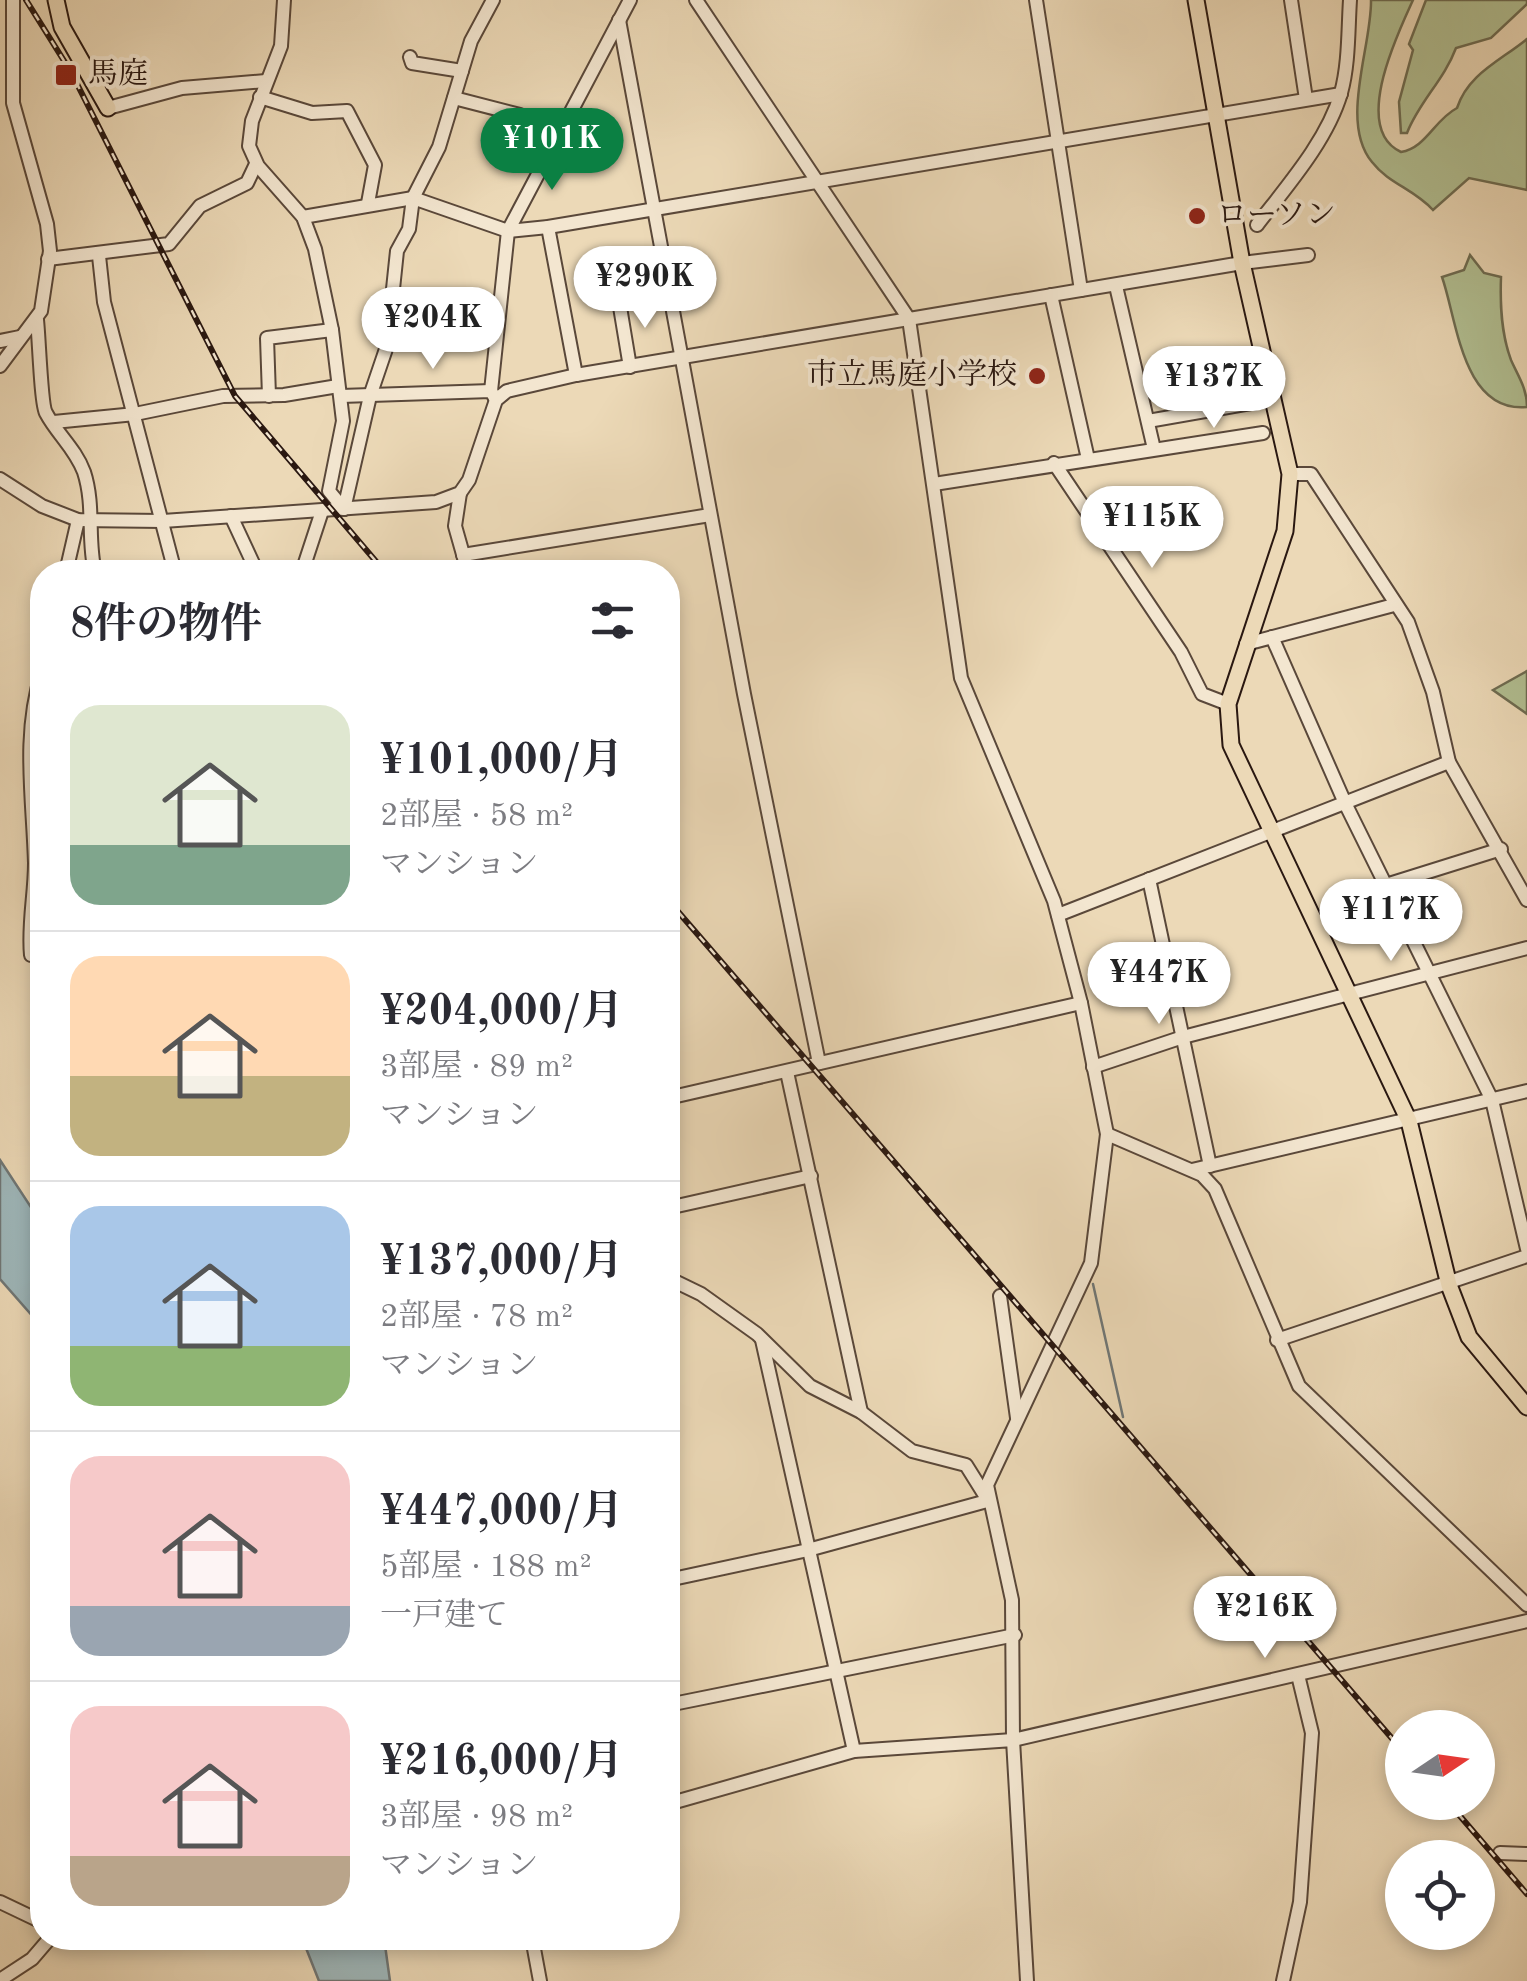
<!DOCTYPE html>
<html lang="ja">
<head>
<meta charset="utf-8">
<style>
  :root { --surface:#fff; --page:#f7f7f7; --text:#2b2b33; --muted:#7c7c81; --line:#e1e1e2; --accent:#0b8043 }
  body { margin:0; font-family:"Old Standard TT","Noto Serif JP",serif; background:var(--page); color:var(--text); height:100vh; display:flex; flex-direction:column; font-size:38px; white-space:nowrap }
  * { box-sizing:border-box; margin:0 }
  p { font-size:32px; color:var(--muted) }
  .icon { flex:none; width:55px; height:55px; fill:none; stroke:currentColor; stroke-width:2; stroke-linecap:round; stroke-linejoin:round }
  .map { position:relative; flex:1; overflow:hidden }
  .details { position:absolute; left:30px; top:560px; width:650px; height:1390px; display:flex; flex-direction:column; background:var(--surface); border-radius:40px; box-shadow:0 5px 15px #0003 }
  .details>* { flex:none }
  .needle { width:65px; rotate:77deg }
  .fabs { position:absolute; left:1385px; top:1710px; display:grid; gap:20px }
  .fabs a { display:grid; place-items:center; width:110px; height:110px; border-radius:50%; background:var(--surface); box-shadow:0 5px 15px #0003; font-size:50px }
  .price { position:absolute; translate:-50% -85px; padding:0 22px; border-radius:35px; background:#fff; color:#222; font-size:32px; line-height:65px; filter:drop-shadow(0 2px 5px #0008) }
  .price::after { content:''; position:absolute; left:50%; top:60px; width:30px; height:22px; margin-left:-15px; background:inherit; clip-path:polygon(0 0,100% 0,50% 100%) }
  .price.current { background:var(--accent); color:#fff }
  ul { padding:0; list-style:none }
  li { display:flex; align-items:center; gap:30px; height:250px; padding:0 40px }
  li+li { border-top:2px solid var(--line) }
  li span { display:grid; place-items:center; flex:none; width:280px; height:200px; border-radius:30px; color:#555 }
  li>.icon { margin-inline-start:auto }
  span .icon { width:120px; height:120px; fill:#fffc; stroke-width:1 }
  li b { font-size:42px }
  h2 { display:flex; justify-content:space-between; align-items:center; height:120px; padding:0 40px; font-size:42px }
  .map>svg:first-child { display:block }
</style>
</head>
<body>
<div class="map">
<svg width="1527" height="1981" viewBox="0 0 1527 1981">
  <rect width="100%" height="100%" fill="#ecd9b7"/>
  <filter id="stains"><feTurbulence type="fractalNoise" baseFrequency=".002" numOctaves="4"/><feColorMatrix values="0 0 0 0 .2 0 0 0 0 .09 0 0 0 0 .02 0 0 0 .5 -.17"/></filter>
  <radialGradient id="worn" r=".72"><stop offset=".6" stop-color="#630" stop-opacity="0"/><stop offset="1" stop-color="#630" stop-opacity=".3"/></radialGradient>
  <g fill="#b2c093" stroke="#6e6c52" stroke-width="2.5">
    <path d="M 1371,0 L 1413,0 C 1398,33 1351,129 1401,152 C 1426,148 1434,120 1457,108 C 1468,74 1500,61 1527,39 L 1527,190 L 1469,178 L 1433,210 C 1414,189 1389,184 1372,162 C 1339,122 1372,46 1371,0 Z"/>
    <path d="M 1426,0 L 1527,0 L 1527,4 L 1491,38 L 1456,48 C 1444,80 1419,102 1407,133 L 1401,133 L 1399,102 L 1413,50 L 1409,44 Z"/>
    <path d="M 1470,255 L 1484,273 L 1501,277 C 1500,305 1501,333 1511,360 C 1518,376 1527,388 1527,407 C 1462,413 1457,319 1442,277 L 1464,270 Z"/>
    <polygon points="1527,671 1527,714 1493,690"/>
  </g>
  <g fill="#9eb7ba" stroke="#707776" stroke-width="2.5">
    <polygon points="0,1160 42,1224 42,1327 0,1279"/>
    <polygon points="302,1938 384,1938 390,1981 319,1981"/>
  </g>
  <g fill="none" stroke-linecap="round" stroke-linejoin="round">
    <polyline stroke="#707776" stroke-width="2.5" points="1093,1284 1123,1417"/>
    <defs>
      <g id="minor">
        <polyline points="284,0 281,46 252,121 249,146 258,166 303,217 315,249 332,330 343,421 329,491 344,509"/>
        <polyline points="696,0 909,319 961,678 1054,901 1081,1003 1107,1134 1091,1263 987,1485 1012,1600 1013,1740 1527,1621"/>
        <polyline points="1036,0 1081,290"/>
        <polyline points="1291,0 1306,99"/>
        <polyline points="619,20 744,694 819,1063"/>
        <polyline points="410,57 412,63 462,71"/>
        <polyline points="260,97 312,113 347,111 375,165 368,203"/>
        <polyline points="454,98 520,115"/>
        <polyline points="108,108 182,88 266,81"/>
        <polyline points="303,217 413,198 508,231 548,227 1341,94"/>
        <path d="M 1257,225 C 1287,186 1327,141 1341,93 C 1349,64 1348,31 1350,0"/>
        <polyline points="548,227 576,375"/>
        <polyline points="99,256 104,302 175,572"/>
        <polyline points="48,259 169,244 200,206 247,183 256,164"/>
        <polyline points="1116,286 1154,449"/>
        <polyline points="1051,295 1088,459"/>
        <polyline points="619,301 630,367"/>
        <path d="M 37,320 C 39,337 41,405 46,413 C 57,434 75,448 84,472 C 95,506 87,539 95,572"/>
        <polyline points="0,341 20,337"/>
        <polyline points="0,366 41,311 50,251 47,224 13,103 13,0"/>
        <polyline points="491,391 508,231 630,0"/>
        <polyline points="269,396 267,338 332,330"/>
        <polyline points="341,396 491,391 495,398"/>
        <polyline points="1148,421 1274,399"/>
        <polyline points="54,422 135,414 223,396 284,395 338,386"/>
        <polyline points="1054,463 1181,652 1202,694 1228,704"/>
        <polyline points="1290,474 1311,474 1408,622 1433,692 1449,762 1527,900"/>
        <polyline points="0,479 42,506 78,520 163,521 436,502 460,493 469,480 496,400 507,391 576,375 1242,263 1308,255"/>
        <polyline points="934,484 1263,433"/>
        <polyline points="460,493 455,526 468,572"/>
        <polyline points="344,509 370,396 387,346 397,251 409,229 413,198 439,147 471,41 493,0"/>
        <polyline points="231,516 257,572"/>
        <polyline points="463,555 710,515"/>
        <polyline points="66,572 78,520"/>
        <polyline points="302,572 322,511"/>
        <polyline points="1272,637 1345,803 1492,1100 1527,1249"/>
        <polyline points="1246,644 1394,605"/>
        <polyline points="1149,879 1210,1166"/>
        <polyline points="1386,885 1501,849"/>
        <polyline points="1058,915 1449,762"/>
        <path d="M 31,955 C 28,924 35,894 35,863 C 33,796 22,736 42,672"/>
        <polyline points="1093,1067 1183,1037 1527,948"/>
        <polyline points="787,1072 861,1412"/>
        <polyline points="668,1098 1081,1003"/>
        <polyline points="1107,1134 1202,1175 1215,1189 1299,1386 1527,1605"/>
        <polyline points="1192,1170 1527,1091"/>
        <polyline points="668,1208 811,1176"/>
        <polyline points="668,1278 701,1294 757,1334 810,1386 861,1412 912,1451 966,1465 986,1497"/>
        <polyline points="1000,1296 1017,1418"/>
        <polyline points="762,1340 854,1751"/>
        <polyline points="1277,1340 1527,1256"/>
        <polyline points="668,1580 808,1550 987,1501"/>
        <polyline points="668,1705 1015,1635"/>
        <polyline points="668,1804 854,1751 1013,1740 1027,1981"/>
        <polyline points="1500,1853 1527,1854"/>
        <polyline points="0,1902 42,1922"/>
        <polyline points="532,1938 540,1981"/>
        <polyline points="0,1980 32,1959 50,1938"/>
        <polyline points="1283,1981 1300,1902 1312,1733 1298,1675"/>
      </g>
      <g id="major">
        <polyline points="56,0 62,27 108,108"/>
        <polyline points="1196,0 1242,263 1290,474 1285,531 1228,704 1231,745 1409,1121 1449,1285 1469,1337 1527,1407"/>
      </g>
    </defs>
    <use href="#minor" stroke="#5a483a" stroke-width="16"/>
    <use href="#major" stroke="#2a1811" stroke-width="19"/>
    <use href="#minor" stroke="#f3e6d0" stroke-width="12"/>
    <use href="#major" stroke="#ecd9b7" stroke-width="15"/>
    <defs>
      <g id="rail">
        <polyline points="26,0 71,72 235,396 385,572"/>
        <polyline points="668,900 1402,1750"/>
        <polyline points="1448,1802 1527,1894"/>
      </g>
    </defs>
    <use href="#rail" stroke="#2a1811" stroke-width="6"/>
    <use href="#rail" stroke="#f3e6d0" stroke-width="2.5" stroke-dasharray="8" stroke-linecap="butt"/>
  </g>
  <g fill="#8f2418" stroke="#f3e6d0" stroke-width="4">
    <rect x="54" y="63" width="24" height="24" rx="5"/>
    <circle cx="1197" cy="216" r="10"/>
    <circle cx="1037" cy="376" r="10"/>
  </g>
  <g text-anchor="middle" dominant-baseline="central" stroke-width="8" stroke-linejoin="round" paint-order="stroke">
    <g font-size="30" fill="#2a1811" stroke="#f3e6d0" text-anchor="start">
      <text x="88" y="75">馬庭</text>
      <text x="1217" y="216">ローソン</text>
      <text x="1017" y="376" text-anchor="end">市立馬庭小学校</text>
    </g>
  </g>
  <rect width="100%" height="100%" filter="url(#stains)"/>
  <rect width="100%" height="100%" fill="url(#worn)"/>
</svg>
<div class="fabs">
<a><svg class="needle" viewBox="-14 -14 28 28"><path d="M0-13l5 13h-10z" fill="#e53935"/><path d="M0 13l5-13h-10z" fill="#7c7c81"/></svg></a>
<a><svg class="icon" aria-label="locate" viewBox="0 0 24 24"><circle cx="12" cy="12" r="6"/><path d="M12 2v4M12 18v4M2 12h4M18 12h4"/></svg></a>
</div>
<b class="price current" style="left:552px;top:193px">¥101K</b>
<b class="price" style="left:645px;top:331px">¥290K</b>
<b class="price" style="left:433px;top:372px">¥204K</b>
<b class="price" style="left:1214px;top:431px">¥137K</b>
<b class="price" style="left:1152px;top:571px">¥115K</b>
<b class="price" style="left:1391px;top:964px">¥117K</b>
<b class="price" style="left:1159px;top:1027px">¥447K</b>
<b class="price" style="left:1265px;top:1661px">¥216K</b>
<section class="details">
<h2>8件の物件<svg class="icon" aria-label="filters" viewBox="0 0 24 24"><path d="M4 7h16M4 17h16"/><circle cx="9" cy="7" r="2"/><circle cx="15" cy="17" r="2"/></svg></h2>
<ul>
<li><span style="background:linear-gradient(#dfe7d0 70%,#7fa58c 0)"><svg class="icon" aria-label="home" viewBox="0 0 24 24"><path d="M3 11l9-7 9 7M6 9v11h12V9"/></svg></span><div><b>¥101,000/月</b><p>2部屋 · 58 m²</p><p>マンション</p></div></li>
<li><span style="background:linear-gradient(#ffd9b3 60%,#c2b280 0)"><svg class="icon" aria-label="home" viewBox="0 0 24 24"><path d="M3 11l9-7 9 7M6 9v11h12V9"/></svg></span><div><b>¥204,000/月</b><p>3部屋 · 89 m²</p><p>マンション</p></div></li>
<li><span style="background:linear-gradient(#a9c7e8 70%,#8fb573 0)"><svg class="icon" aria-label="home" viewBox="0 0 24 24"><path d="M3 11l9-7 9 7M6 9v11h12V9"/></svg></span><div><b>¥137,000/月</b><p>2部屋 · 78 m²</p><p>マンション</p></div></li>
<li><span style="background:linear-gradient(#f6c9c9 75%,#9aa5b1 0)"><svg class="icon" aria-label="home" viewBox="0 0 24 24"><path d="M3 11l9-7 9 7M6 9v11h12V9"/></svg></span><div><b>¥447,000/月</b><p>5部屋 · 188 m²</p><p>一戸建て</p></div></li>
<li><span style="background:linear-gradient(#f6c9c9 75%,#b9a48a 0)"><svg class="icon" aria-label="home" viewBox="0 0 24 24"><path d="M3 11l9-7 9 7M6 9v11h12V9"/></svg></span><div><b>¥216,000/月</b><p>3部屋 · 98 m²</p><p>マンション</p></div></li>
</ul>
</section>
</div>
</body>
</html>
